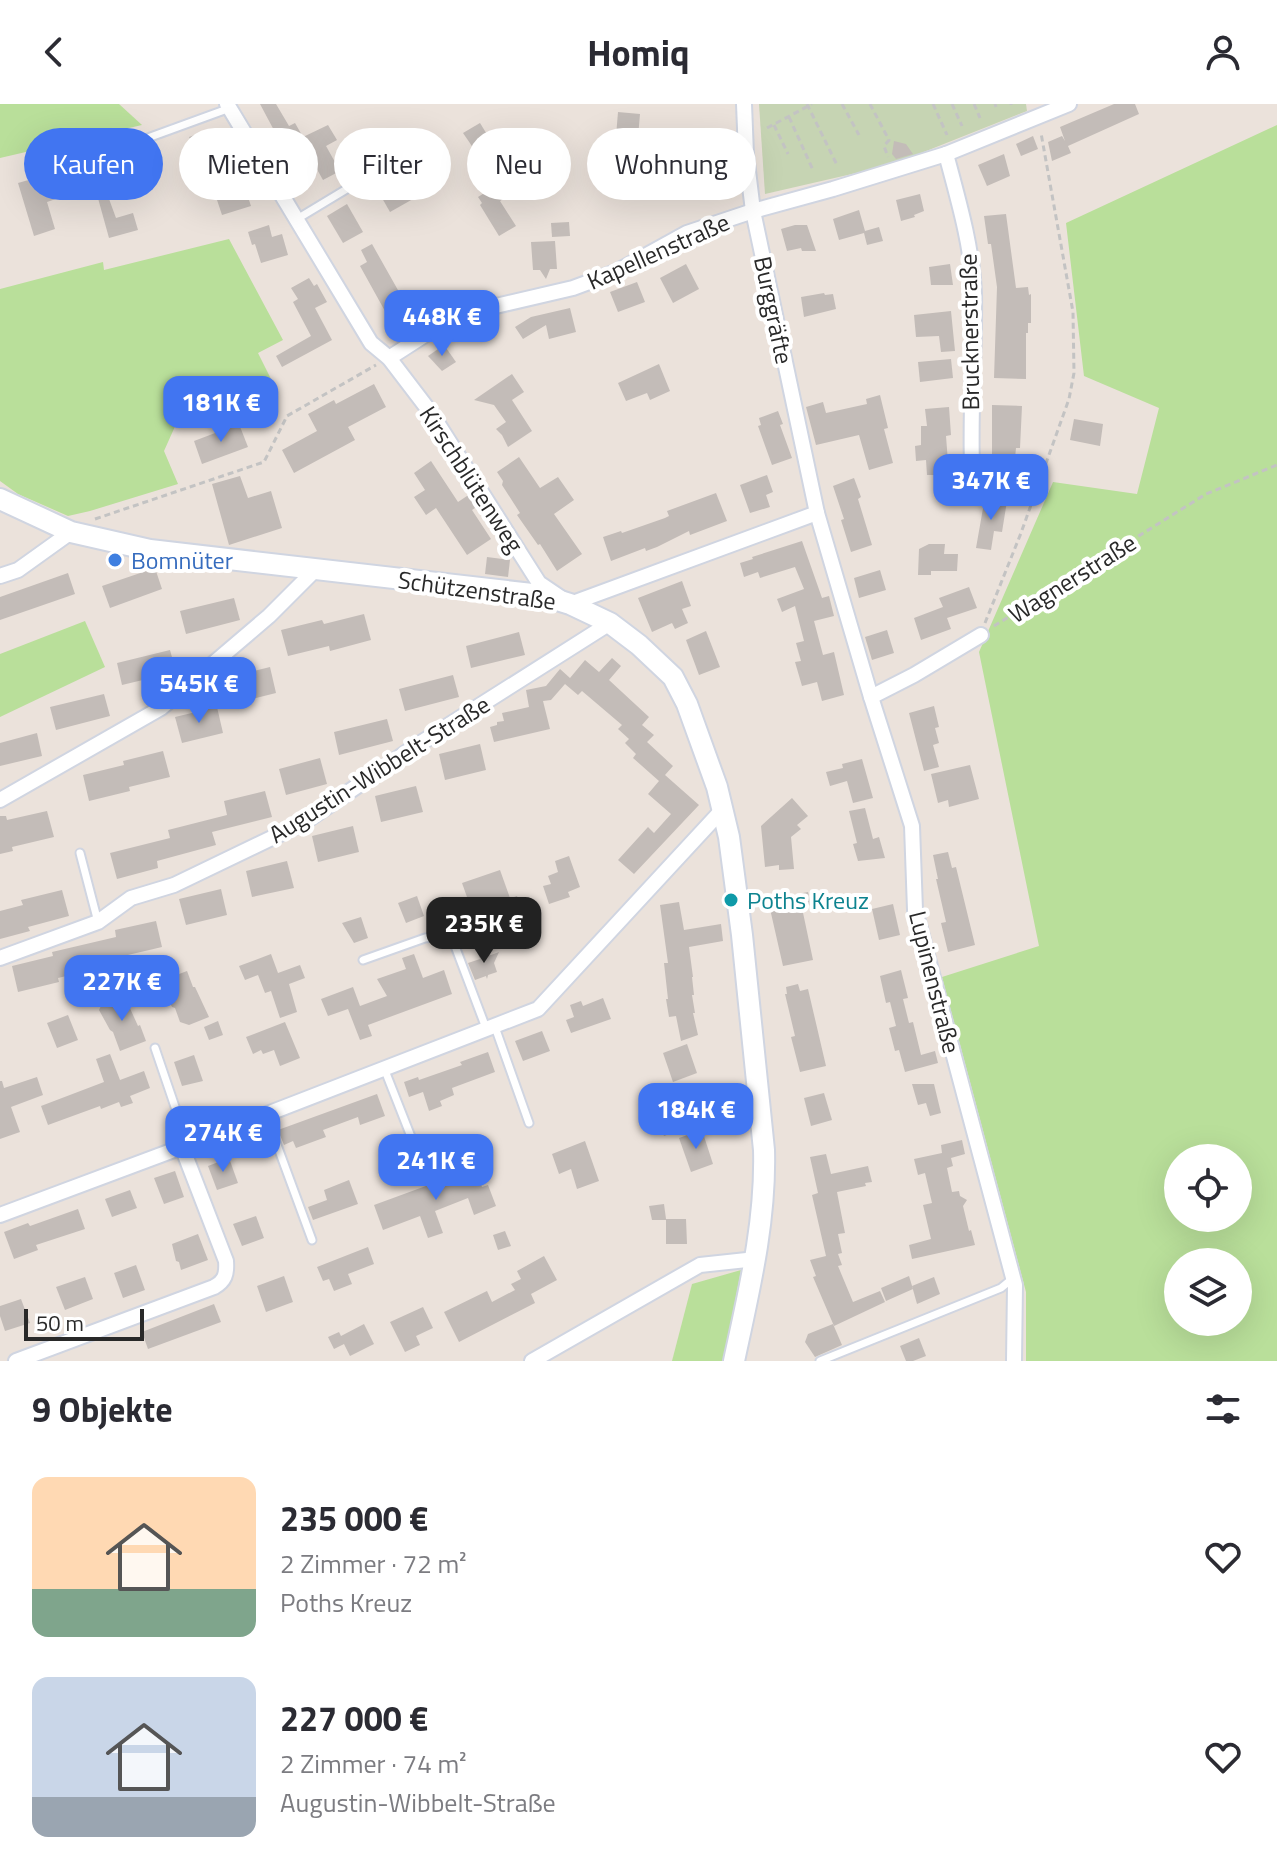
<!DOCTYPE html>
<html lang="de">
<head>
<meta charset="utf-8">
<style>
  :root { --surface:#fff; --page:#f7f7f7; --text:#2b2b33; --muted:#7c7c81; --accent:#4175f1 }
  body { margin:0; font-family:"Titillium Web",sans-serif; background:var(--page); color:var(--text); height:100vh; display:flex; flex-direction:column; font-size:30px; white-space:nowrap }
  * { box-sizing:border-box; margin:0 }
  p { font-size:26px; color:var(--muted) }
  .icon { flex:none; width:44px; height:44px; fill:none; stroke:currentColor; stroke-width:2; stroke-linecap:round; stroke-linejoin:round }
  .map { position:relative; height:1257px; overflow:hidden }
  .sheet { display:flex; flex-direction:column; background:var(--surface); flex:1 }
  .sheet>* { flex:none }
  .guide { position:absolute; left:24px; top:24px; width:800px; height:72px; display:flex; gap:16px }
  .fabs { position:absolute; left:1164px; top:1040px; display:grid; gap:16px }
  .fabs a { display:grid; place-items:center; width:88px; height:88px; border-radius:50%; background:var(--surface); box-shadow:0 8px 32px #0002; font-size:40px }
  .scale { position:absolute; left:24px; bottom:20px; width:120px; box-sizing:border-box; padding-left:8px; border:4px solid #292929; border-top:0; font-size:22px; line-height:28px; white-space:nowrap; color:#292929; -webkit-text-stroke:6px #fff; paint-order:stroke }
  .price { position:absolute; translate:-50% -68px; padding:0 18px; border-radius:16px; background:var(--accent); color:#fff; font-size:26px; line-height:52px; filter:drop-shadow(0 2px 4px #0008) }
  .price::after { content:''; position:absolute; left:50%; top:48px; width:24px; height:18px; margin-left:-12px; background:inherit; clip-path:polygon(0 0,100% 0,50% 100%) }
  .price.active { background:#222; color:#fff }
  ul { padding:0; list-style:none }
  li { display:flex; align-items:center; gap:24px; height:200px; padding:0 32px }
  li span { display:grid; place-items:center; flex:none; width:224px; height:160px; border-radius:16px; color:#555 }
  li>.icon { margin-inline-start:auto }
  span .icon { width:96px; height:96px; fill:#fffc; stroke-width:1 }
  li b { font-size:34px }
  h2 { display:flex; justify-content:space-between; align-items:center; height:96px; padding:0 32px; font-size:34px }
  .pill { padding:0 28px; border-radius:36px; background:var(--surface); box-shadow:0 8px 32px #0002; font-size:28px; line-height:72px }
  .pill.active { background:var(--accent); color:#fff }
  header { display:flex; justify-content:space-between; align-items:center; height:104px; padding:0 32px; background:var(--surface); font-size:36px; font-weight:700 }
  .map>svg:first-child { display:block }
</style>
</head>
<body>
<header><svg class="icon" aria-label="back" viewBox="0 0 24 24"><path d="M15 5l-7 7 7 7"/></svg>Homiq<svg class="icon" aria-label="person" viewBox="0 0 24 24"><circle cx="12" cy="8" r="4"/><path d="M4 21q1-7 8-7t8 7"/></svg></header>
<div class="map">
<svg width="1277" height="1257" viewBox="0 0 1277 1257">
  <rect width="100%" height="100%" fill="#ebe2db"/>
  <g fill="#b9df9a" fill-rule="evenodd">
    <polygon points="0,0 119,0 142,21 0,54"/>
    <path d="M 1277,21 L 1277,1257 L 1026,1257 L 1026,1188 L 942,873 L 1039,842 L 979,548 L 1053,378 L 1137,390 L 1159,304 L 1084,272 L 1066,119 ZM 1178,1054 L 1238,1054 L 1238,1114 L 1178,1114 ZM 1178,1158 L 1238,1158 L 1238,1218 L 1178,1218 Z"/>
    <polygon points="229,135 283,236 258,249 272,277 181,309 164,347 178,380 90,407 68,412 18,390 0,377 0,185 103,158 104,166"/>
    <polygon points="85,517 105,563 0,613 0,550"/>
    <polygon points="741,1166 724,1257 672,1257 692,1180"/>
  </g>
  <polygon fill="#c6d4b3" points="759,0 1026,0 1027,7 891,61 765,90"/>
  <g fill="#c3bcb8">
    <polygon points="260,0 276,0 289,22 295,19 303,33 328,21 337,36 326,42 340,67 323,76 309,51 292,60"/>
    <polygon points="1114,0 1135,0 1139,10 1068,42 1071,49 1052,57 1048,38 1062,32 1065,37 1060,23"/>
    <polygon points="618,8 640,10 637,45 649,44 650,57 628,57 628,45 615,44"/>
    <polygon points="480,19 504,58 489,67 463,29"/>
    <polygon points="212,25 223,51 217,53 214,57 210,55 199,59 189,33"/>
    <polygon points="1033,32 1038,45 1021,52 1016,40"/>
    <polygon points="894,37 906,40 913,50 896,55 892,50"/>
    <polygon points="1004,50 1010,72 987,82 978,61"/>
    <polygon points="39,73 43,85 59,94 47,98 55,125 34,132 18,79"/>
    <polygon points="401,74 413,95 390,108 378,87"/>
    <polygon points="505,76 513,89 500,97 516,122 499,132 480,101 482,99 478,93"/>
    <polygon points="244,81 251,102 222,111 215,90"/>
    <polygon points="105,84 116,114 133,109 138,126 109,134 96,87"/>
    <polygon points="920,90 924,107 914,111 915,113 901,117 896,96"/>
    <polygon points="347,100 363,128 343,139 327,112"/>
    <polygon points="859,106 865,127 879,123 883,137 867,141 864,129 839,136 833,115"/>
    <polygon points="1006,110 1016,184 1028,183 1029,191 1031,190 1031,219 1028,219 1028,229 1026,229 1026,275 994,274 997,183 991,140 988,140 984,112"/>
    <polygon points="569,118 570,132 552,133 551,119"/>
    <polygon points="269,121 272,133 282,130 288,151 261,159 255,140 252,141 248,128"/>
    <polygon points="795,121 807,121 816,147 802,147 801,144 787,147 781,125"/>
    <polygon points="555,137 557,165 550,165 546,175 540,166 533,166 531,138"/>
    <polygon points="372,140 403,195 411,191 423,213 396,227 360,162 367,158 361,146"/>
    <polygon points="686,160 699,185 673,199 660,174"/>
    <polygon points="950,160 953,181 931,181 929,163"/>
    <polygon points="309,174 314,182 317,180 327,198 315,204 332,236 282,263 276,252 311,232 293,198 298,195 291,184"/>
    <polygon points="637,178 645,198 618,208 610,188"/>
    <polygon points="824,189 825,191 833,190 836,205 804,213 801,193"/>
    <polygon points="570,204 576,228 549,235 546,221 523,235 515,223 531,213"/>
    <polygon points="951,207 955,247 941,248 939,232 916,233 914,211"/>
    <polygon points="444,241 456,258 442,267 428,252"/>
    <polygon points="951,255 953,274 920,278 918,258"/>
    <polygon points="659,260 670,287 650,296 647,289 626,297 618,279"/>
    <polygon points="512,270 524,288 512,296 532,327 508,343 502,331 496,325 506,318 494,301 474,296"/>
    <polygon points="374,280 386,303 348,323 355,336 294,369 282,346 317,327 308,310 334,296 336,300"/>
    <polygon points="265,282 275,302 253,313 243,294"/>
    <polygon points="880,291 888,324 884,325 893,359 869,366 859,331 816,341 806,303 823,298 826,309 867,300 866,295"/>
    <polygon points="992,301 1022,302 1020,344 1016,344 1013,373 992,372"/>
    <polygon points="949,303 951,331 946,332 949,371 927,371 926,356 916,357 915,342 921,341 921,322 927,322 925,305"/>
    <polygon points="778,307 783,320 780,321 792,354 772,361 758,322 761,321 759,314"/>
    <polygon points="1074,315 1103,320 1100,342 1070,336"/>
    <polygon points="239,320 248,343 202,360 194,337"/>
    <polygon points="519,353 540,384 558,373 574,396 554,410 582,450 557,467 540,440 538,441 517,411 520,409 502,381 503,377 497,368"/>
    <polygon points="431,357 458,398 470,390 478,402 472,406 491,435 467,451 436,404 426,411 414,393 425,386 414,369"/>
    <polygon points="767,371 773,388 766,391 770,403 750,409 740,381"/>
    <polygon points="240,372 248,394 271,387 282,424 229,441 212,380"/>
    <polygon points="854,374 861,393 858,395 872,441 851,448 841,416 844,415 833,382"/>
    <polygon points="716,389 727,417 690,431 689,427 657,443 646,447 645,444 611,457 603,433 621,427 622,429 665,414 669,412 667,407"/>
    <polygon points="985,393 1007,397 1002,428 994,427 991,446 976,444"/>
    <polygon points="802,437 822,494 829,492 834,512 814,517 823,551 834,548 844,591 822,597 817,578 802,582 795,558 801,557 796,539 804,537 795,502 782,508 777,495 804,485 795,463 760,474 758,468 744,473 740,459 753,455 752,453"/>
    <polygon points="929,440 945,440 944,450 958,450 957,467 931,467 931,471 918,471 919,445"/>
    <polygon points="487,453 510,456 508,473 485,470"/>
    <polygon points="155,464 162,485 110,504 102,482"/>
    <polygon points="880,466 886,486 859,494 854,474"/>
    <polygon points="68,469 75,490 0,516 0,493"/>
    <polygon points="682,477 691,502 682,505 688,519 675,525 672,519 652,528 638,494"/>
    <polygon points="969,483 977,504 947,514 951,525 921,536 914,514 943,503 939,494"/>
    <polygon points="234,494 240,516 186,530 180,507"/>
    <polygon points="364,510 371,536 330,547 329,542 288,552 281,526 322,516 324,520"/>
    <polygon points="887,526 894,549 872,556 865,533"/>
    <polygon points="706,527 720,563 699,571 686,536"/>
    <polygon points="519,528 525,551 471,564 466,542"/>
    <polygon points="170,546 176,568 122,581 117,559"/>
    <polygon points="612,554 621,562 609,576 649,613 642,621 654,631 647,638 673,662 665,671 699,701 634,770 618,756 648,723 654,729 671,710 648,690 659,677 633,654 636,650 625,639 629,635 618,625 622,621 582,587 578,591 565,580 551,596 543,597 550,625 494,638 490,623 497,621 497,618 504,617 502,609 529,603 526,586 546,582 560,565 570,574 585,556 599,568"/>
    <polygon points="270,563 276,589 236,599 229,573"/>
    <polygon points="453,571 459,593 405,607 399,585"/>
    <polygon points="104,590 110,612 56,626 50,603"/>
    <polygon points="934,602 939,623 935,624 939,639 933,641 939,663 924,667 909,609"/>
    <polygon points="217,603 223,629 182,639 175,613"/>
    <polygon points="387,615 393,637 339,651 334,628"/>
    <polygon points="37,629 42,652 0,662 0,639"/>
    <polygon points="480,640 486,666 445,676 439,650"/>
    <polygon points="163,647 170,673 129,683 130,687 89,697 83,671 124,661 123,657"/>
    <polygon points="320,654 327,680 286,691 279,665"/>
    <polygon points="862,655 873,694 853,699 847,677 830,682 826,668 843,664 842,660"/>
    <polygon points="970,661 979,695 949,703 948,696 938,699 931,670"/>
    <polygon points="416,682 423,708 381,718 375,692"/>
    <polygon points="265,687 272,713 212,728 216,741 157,757 158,764 117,775 110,749 170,734 168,726 227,711 224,697"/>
    <polygon points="792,694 808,712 797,721 801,725 791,733 794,765 779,766 779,761 765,763 761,722"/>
    <polygon points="865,704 873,735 879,733 885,754 858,757 853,740 857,739 849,707"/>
    <polygon points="47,707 54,733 12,743 13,747 0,750 0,712 6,712 7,716"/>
    <polygon points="353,722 359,748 318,758 312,732"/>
    <polygon points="948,748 952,764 956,763 975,841 948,848 941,819 946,818 936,775 938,775 933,751"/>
    <polygon points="569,752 580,783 568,788 570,793 549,800 543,782 551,780 548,772 558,768 555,757"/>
    <polygon points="287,757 294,784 252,793 246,767"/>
    <polygon points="500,766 510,794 472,807 462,779"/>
    <polygon points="221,785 227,811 186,821 179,795"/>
    <polygon points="62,786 69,812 28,823 30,827 0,835 0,807 23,801 21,796"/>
    <polygon points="808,788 811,801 802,804 813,856 783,862 768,796"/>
    <polygon points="417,792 424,812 406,819 398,799"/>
    <polygon points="517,792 532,833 519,837 517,830 514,831 502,797"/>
    <polygon points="679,798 684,826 721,820 723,837 689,843 693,873 692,873 694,891 692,891 695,909 693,909 698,931 681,937 676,912 669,913 666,895 668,895 664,859 668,859 660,801"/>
    <polygon points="461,799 466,812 453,817 448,804"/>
    <polygon points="893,800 900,831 879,836 872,805"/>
    <polygon points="361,813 368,834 354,839 342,819"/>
    <polygon points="156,817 162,843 98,858 99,864 58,874 59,878 18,888 12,862 53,852 52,848 116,833 115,826"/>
    <polygon points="476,845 491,851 499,848 494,859 497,868 488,871 487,875 486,872 475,876 468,859 480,855"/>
    <polygon points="271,850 278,869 300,861 305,874 289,880 297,908 280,914 271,887 265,889 258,871 245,876 239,862"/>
    <polygon points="414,850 423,874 444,866 452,890 368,921 372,932 360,936 348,905 328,912 321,895 353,883 360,902 387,892 377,875 406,865 402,854"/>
    <polygon points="901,866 908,894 903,895 909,919 913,918 921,951 935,947 938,959 905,968 899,946 895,947 889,924 896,922 890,898 886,899 880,872"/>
    <polygon points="187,867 193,883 195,883 209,913 189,921 180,918 175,904 172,903 162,883 166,875"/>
    <polygon points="798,880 800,887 808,885 826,962 800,968 791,933 795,932 785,890 787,890 786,883"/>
    <polygon points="124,891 138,922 140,921 146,937 120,947 113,928 110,926 99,906 103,898"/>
    <polygon points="603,894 611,915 571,929 566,916 574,913 570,901 581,897 583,902"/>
    <polygon points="68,911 78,936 57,944 47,919"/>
    <polygon points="218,917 223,931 209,936 204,923"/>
    <polygon points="285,918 300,954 280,962 274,946 263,950 261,946 253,950 246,933"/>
    <polygon points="542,927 550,947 523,957 515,937"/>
    <polygon points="687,940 697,969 673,978 663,949"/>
    <polygon points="488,948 495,968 452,984 454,991 440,997 442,1002 429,1007 423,988 409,993 404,978 418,973 419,976 462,961 460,958"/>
    <polygon points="110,950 120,976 144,967 150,984 130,992 133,999 121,1003 119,998 101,1005 100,1002 48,1021 41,1002 104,978 96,955"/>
    <polygon points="194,951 203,977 182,982 174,958"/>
    <polygon points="37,973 43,991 11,1003 20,1028 0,1035 0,977 2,977 4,984"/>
    <polygon points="912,980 934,980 941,1009 930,1012 926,999 918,1001"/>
    <polygon points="824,989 832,1016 811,1022 804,994"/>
    <polygon points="377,990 385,1012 360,1021 358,1013 323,1026 326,1033 296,1044 293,1037 284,1041 278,1026"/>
    <polygon points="698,1007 702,1018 664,1032 660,1021"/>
    <polygon points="702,1026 713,1060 691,1068 679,1034"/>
    <polygon points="962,1036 965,1050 951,1054 953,1062 947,1064 952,1088 959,1087 960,1092 967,1096 963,1102 969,1127 971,1126 975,1141 912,1155 909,1141 931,1135 923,1101 932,1099 925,1069 918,1071 914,1055 942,1049 941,1041"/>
    <polygon points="585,1037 599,1077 577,1085 571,1065 559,1070 552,1050"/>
    <polygon points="826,1050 831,1070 868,1062 872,1078 865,1079 866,1082 837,1088 845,1129 838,1130 842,1149 838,1150 842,1161 838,1162 853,1198 880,1187 885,1198 834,1222 813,1173 816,1172 810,1156 826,1152 812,1091 818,1089 810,1053"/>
    <polygon points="229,1054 238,1079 217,1086 208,1062"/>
    <polygon points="475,1064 482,1083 488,1081 496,1102 474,1111 468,1094 435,1107 443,1129 428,1134 420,1112 383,1126 374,1101"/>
    <polygon points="175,1067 184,1093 164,1100 154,1074"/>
    <polygon points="349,1076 358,1100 313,1116 308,1103 327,1096 324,1086"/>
    <polygon points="130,1086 137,1104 112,1113 105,1095"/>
    <polygon points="664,1100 666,1115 686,1115 687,1140 666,1140 666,1116 652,1116 649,1102"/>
    <polygon points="78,1105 85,1125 36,1141 38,1146 14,1155 4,1128 28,1119 30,1122"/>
    <polygon points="256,1112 264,1134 242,1142 233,1120"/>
    <polygon points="505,1127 511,1142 498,1146 493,1131"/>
    <polygon points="198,1130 208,1156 181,1166 179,1158 176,1157 172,1140"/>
    <polygon points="368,1143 374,1160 348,1170 352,1180 334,1187 329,1175 323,1177 317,1163"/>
    <polygon points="544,1152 557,1176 531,1190 535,1199 459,1238 444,1208 487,1187 492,1198 515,1186 511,1180 521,1175 517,1167"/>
    <polygon points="136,1161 145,1186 123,1194 114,1169"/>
    <polygon points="284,1172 293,1198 266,1208 257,1182"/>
    <polygon points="909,1172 913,1185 886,1197 881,1184"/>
    <polygon points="85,1173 93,1195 65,1206 56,1183"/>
    <polygon points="934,1173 940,1190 917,1200 912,1182"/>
    <polygon points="21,1195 30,1219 5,1227 0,1212 0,1202"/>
    <polygon points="214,1200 221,1218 148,1245 142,1228"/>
    <polygon points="423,1203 433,1224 416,1232 420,1241 405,1248 390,1218"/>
    <polygon points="364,1220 374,1240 350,1252 344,1240 334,1245 328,1233 339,1228 341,1232"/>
    <polygon points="833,1220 842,1241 815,1253 805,1238 808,1230"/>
    <polygon points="919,1234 926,1252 913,1257 906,1257 900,1242"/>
  </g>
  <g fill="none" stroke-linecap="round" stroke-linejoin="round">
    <defs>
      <g id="lane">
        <polyline points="68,63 230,4"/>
        <polyline points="297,115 398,54 416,37"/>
        <polyline points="80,749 98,818"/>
        <polyline points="363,856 425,834 447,832 455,842 486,924"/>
        <polyline points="495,923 529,1019"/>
        <polyline points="155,944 188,1041"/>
        <polyline points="384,964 419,1053"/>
        <polyline points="266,1011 312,1136"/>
        <polyline points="820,1257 1001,1184 1012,1175"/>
      </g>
      <g id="street">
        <polyline points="227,0 371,239 389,254 431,309 539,479 570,500 817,409"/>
        <polyline points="744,0 746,50 753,107 817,409 871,593 912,722 915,806 1015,1181 1014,1257"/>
        <path d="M 946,50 C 958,95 972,142 974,189 C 975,246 970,304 972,361"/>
        <polyline points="389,254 431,227 470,208 573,184 616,168 687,129 753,107 833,85 946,50 1069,0"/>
        <polyline points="0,472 18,466 71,428"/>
        <polyline points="871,593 914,571 981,531"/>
        <polyline points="0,696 161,604 269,512 315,466"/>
        <polyline points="0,854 98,818 131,794 174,781 303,719 416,642 610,519"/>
        <polyline points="0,1111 182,1043 538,905 723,705"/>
        <path d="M 16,1257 L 214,1183 C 225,1177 227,1170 226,1157 L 182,1043"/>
        <polyline points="532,1257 700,1161 756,1155"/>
      </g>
      <path id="secondary" d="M 0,395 L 71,428 L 150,446 L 541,491 L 570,500 L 610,519 L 639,541 L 673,573 L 687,600 L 717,683 L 729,733 L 742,831 L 764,1046 C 766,1118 749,1187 734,1257"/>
    </defs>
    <use href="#lane" stroke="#d0d5e1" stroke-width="11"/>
    <use href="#street" stroke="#d0d5e1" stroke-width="18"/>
    <use href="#secondary" stroke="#d0d5e1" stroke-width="24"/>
    <g stroke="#c3c3c3" stroke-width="3" stroke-dasharray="6 4" stroke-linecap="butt">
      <polyline points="807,0 837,61"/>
      <polyline points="842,0 859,31"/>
      <polyline points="870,0 889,36 884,42 888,53"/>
      <polyline points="933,0 947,31"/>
      <polyline points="952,0 962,22"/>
      <polyline points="974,0 980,14"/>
      <polyline points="995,0 996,3"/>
      <polyline points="1011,0 1011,1"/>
      <polyline points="789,13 813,66"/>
      <polyline points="774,21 788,50"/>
      <polyline points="767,24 812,0"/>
      <polyline points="95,415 264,358 287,312 376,261"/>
      <polyline points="985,519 1021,429 1069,295 1074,269 1073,208 1041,29"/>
      <polyline points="994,522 1206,390 1277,361"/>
    </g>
    <use href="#lane" stroke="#fff" stroke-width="7"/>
    <use href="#street" stroke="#fff" stroke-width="14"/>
    <use href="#secondary" stroke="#fff" stroke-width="20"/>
  </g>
  <circle fill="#3f7fe0" stroke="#fff" stroke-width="3" cx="115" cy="456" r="8"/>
  <circle fill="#0f9aa8" stroke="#fff" stroke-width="3" cx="731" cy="796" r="8"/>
  <g text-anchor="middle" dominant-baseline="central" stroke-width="8" stroke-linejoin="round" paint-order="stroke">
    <g font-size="24" fill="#292929" stroke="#fff">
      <text transform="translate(658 147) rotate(-24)">Kapellenstraße</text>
      <text transform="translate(774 206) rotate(78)">Burggräfte</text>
      <text transform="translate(969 228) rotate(-91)">Brucknerstraße</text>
      <text transform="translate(472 375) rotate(57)">Kirschblütenweg</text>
      <text transform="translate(1072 474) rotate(-32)">Wagnerstraße</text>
      <text transform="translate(477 486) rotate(8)">Schützenstraße</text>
      <text transform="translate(379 665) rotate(-32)">Augustin-Wibbelt-Straße</text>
      <text transform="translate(935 878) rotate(76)">Lupinenstraße</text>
    </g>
    <g font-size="24" fill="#366cbe" stroke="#fff" text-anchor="start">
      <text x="131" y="456">Bomnüter</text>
    </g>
    <g font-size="24" fill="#0d838f" stroke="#fff" text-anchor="start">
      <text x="747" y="796">Poths Kreuz</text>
    </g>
  </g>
</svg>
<div class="fabs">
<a><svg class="icon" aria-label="locate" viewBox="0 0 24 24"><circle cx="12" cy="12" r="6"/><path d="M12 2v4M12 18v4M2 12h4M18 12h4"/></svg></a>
<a><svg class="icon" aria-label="layers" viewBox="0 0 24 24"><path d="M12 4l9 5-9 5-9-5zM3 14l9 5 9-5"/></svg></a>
</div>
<div class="scale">50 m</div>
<b class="price" style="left:442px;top:254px">448K €</b>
<b class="price" style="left:221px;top:340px">181K €</b>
<b class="price" style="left:991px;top:418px">347K €</b>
<b class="price" style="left:199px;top:621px">545K €</b>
<b class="price active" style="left:484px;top:861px">235K €</b>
<b class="price" style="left:122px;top:919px">227K €</b>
<b class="price" style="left:696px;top:1047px">184K €</b>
<b class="price" style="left:223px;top:1070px">274K €</b>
<b class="price" style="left:436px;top:1098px">241K €</b>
<div class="guide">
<a class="pill active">Kaufen</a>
<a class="pill">Mieten</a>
<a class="pill">Filter</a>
<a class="pill">Neu</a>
<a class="pill">Wohnung</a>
</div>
</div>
<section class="sheet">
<h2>9 Objekte<svg class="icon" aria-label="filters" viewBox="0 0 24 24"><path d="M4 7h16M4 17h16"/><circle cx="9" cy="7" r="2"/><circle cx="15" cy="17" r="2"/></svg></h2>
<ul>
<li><span style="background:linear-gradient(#ffd9b3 70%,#7fa58c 0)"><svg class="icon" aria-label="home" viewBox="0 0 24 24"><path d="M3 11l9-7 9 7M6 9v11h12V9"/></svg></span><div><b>235 000 €</b><p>2 Zimmer · 72 m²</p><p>Poths Kreuz</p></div><svg class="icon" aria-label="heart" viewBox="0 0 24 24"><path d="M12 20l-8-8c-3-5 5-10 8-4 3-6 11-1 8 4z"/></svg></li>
<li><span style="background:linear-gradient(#c9d6e8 75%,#9aa5b1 0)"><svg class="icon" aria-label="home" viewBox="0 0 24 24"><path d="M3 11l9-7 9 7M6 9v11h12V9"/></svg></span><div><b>227 000 €</b><p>2 Zimmer · 74 m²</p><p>Augustin-Wibbelt-Straße</p></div><svg class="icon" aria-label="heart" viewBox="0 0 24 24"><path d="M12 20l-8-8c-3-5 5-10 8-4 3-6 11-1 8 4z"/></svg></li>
</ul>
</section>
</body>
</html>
